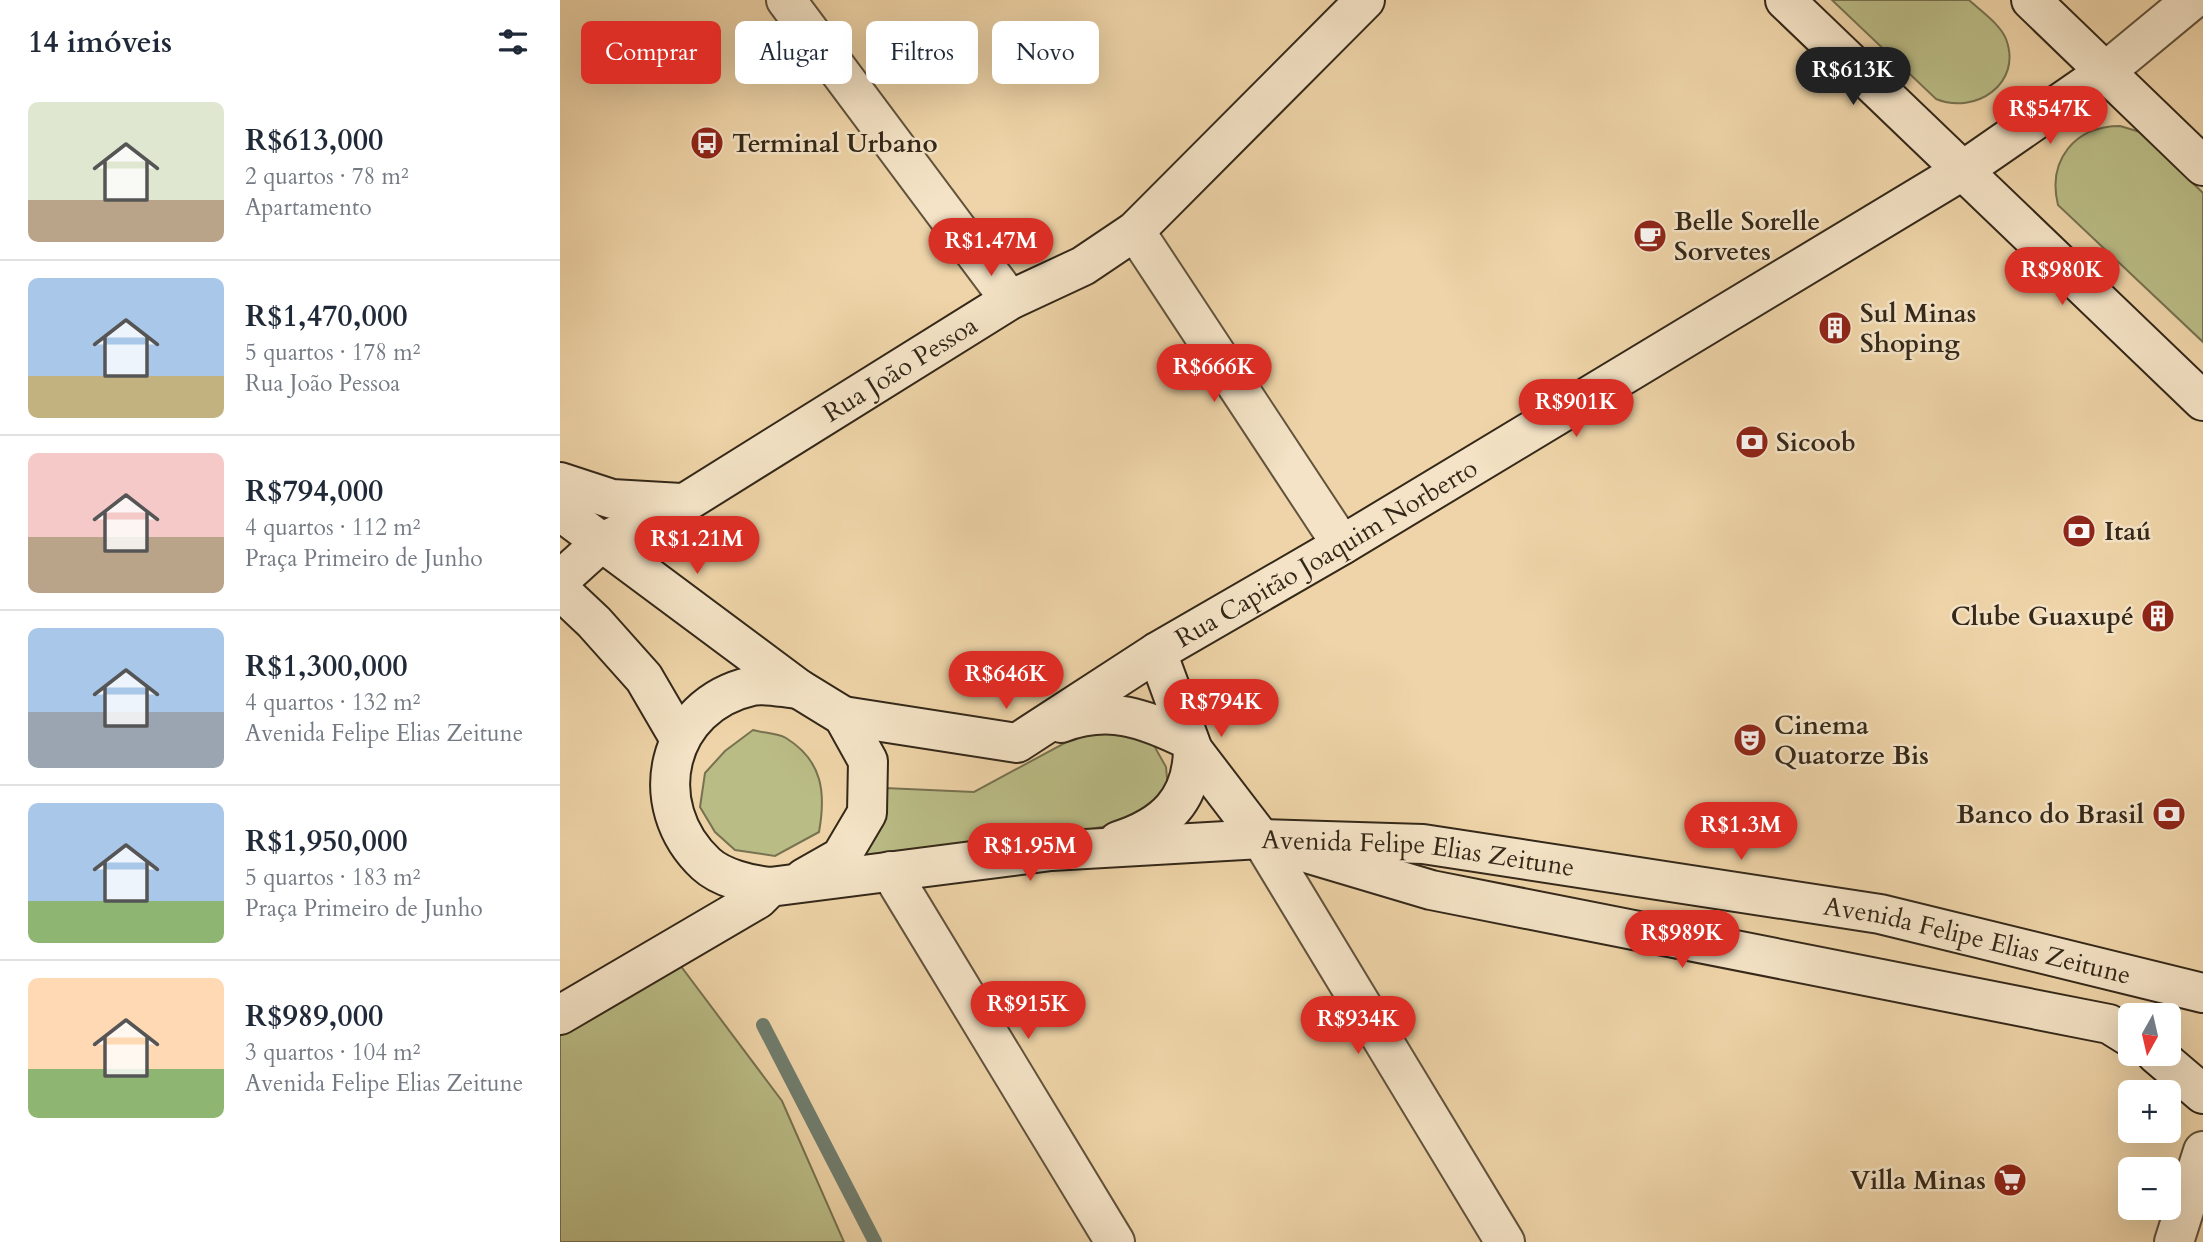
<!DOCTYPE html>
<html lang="pt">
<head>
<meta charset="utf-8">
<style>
  :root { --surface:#fff; --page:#f6f6f7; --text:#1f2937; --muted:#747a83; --line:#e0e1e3; --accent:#d93025 }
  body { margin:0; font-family:Cardo,serif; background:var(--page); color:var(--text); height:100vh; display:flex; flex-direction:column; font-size:26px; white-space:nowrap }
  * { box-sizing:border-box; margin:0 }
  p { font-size:23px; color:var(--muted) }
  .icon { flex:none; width:38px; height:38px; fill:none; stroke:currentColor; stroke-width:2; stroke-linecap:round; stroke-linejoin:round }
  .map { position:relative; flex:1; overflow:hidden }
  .details { display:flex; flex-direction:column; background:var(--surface); width:560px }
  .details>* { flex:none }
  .top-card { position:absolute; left:21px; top:21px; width:665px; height:63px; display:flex; gap:14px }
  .needle { width:46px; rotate:188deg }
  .tools { position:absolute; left:1558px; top:1003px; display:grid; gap:14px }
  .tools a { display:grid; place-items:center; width:63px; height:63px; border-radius:10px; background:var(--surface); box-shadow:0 7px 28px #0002; font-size:35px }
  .price { position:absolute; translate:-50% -60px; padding:0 16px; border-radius:24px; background:var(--accent); color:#fff; font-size:23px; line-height:46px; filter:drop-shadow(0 2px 4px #0008) }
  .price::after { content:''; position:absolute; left:50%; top:42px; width:21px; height:16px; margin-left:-10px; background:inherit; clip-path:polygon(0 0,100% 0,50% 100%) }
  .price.selected { background:#222; color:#fff }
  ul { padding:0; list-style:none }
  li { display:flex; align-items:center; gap:21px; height:175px; padding:0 28px }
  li+li { border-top:2px solid var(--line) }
  li span { display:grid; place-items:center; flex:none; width:196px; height:140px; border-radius:10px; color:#555 }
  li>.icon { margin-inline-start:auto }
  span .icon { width:84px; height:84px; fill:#fffc; stroke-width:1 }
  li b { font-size:30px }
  h2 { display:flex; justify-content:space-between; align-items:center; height:84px; padding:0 28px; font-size:30px }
  .chip { padding:0 24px; border-radius:10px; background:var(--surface); box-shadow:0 7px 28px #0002; font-size:24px; line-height:63px }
  .chip.selected { background:var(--accent); color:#fff }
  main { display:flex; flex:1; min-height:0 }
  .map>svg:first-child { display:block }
</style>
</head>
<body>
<main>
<section class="details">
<h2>14 imóveis<svg class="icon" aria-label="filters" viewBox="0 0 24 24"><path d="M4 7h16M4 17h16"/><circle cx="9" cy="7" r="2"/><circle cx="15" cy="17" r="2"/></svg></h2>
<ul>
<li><span style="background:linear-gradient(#dfe7d0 70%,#b9a48a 0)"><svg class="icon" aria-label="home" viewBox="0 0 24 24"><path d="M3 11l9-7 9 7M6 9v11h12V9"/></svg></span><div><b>R$613,000</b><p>2 quartos · 78 m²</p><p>Apartamento</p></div></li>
<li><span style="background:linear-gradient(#a9c7e8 70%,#c2b280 0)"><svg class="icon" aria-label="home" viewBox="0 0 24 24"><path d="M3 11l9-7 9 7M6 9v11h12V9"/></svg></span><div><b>R$1,470,000</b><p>5 quartos · 178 m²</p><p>Rua João Pessoa</p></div></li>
<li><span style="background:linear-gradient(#f6c9c9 60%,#b9a48a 0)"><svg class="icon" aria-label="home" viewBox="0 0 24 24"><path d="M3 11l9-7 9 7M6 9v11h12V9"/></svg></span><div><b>R$794,000</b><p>4 quartos · 112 m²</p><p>Praça Primeiro de Junho</p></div></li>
<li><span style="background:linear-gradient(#a9c7e8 60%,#9aa5b1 0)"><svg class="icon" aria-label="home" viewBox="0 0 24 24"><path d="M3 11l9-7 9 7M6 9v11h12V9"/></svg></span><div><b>R$1,300,000</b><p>4 quartos · 132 m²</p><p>Avenida Felipe Elias Zeitune</p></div></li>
<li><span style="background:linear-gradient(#a9c7e8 70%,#8fb573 0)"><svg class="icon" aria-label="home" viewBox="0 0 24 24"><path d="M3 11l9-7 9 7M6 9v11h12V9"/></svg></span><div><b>R$1,950,000</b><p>5 quartos · 183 m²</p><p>Praça Primeiro de Junho</p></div></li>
<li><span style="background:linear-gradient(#ffd9b3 65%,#8fb573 0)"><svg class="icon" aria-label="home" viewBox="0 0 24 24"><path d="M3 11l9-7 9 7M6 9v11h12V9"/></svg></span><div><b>R$989,000</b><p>3 quartos · 104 m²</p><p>Avenida Felipe Elias Zeitune</p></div></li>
</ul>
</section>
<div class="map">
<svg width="1643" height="1242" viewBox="0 0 1643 1242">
  <rect width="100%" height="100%" fill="#eed4a8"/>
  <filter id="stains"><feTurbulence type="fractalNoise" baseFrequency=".00286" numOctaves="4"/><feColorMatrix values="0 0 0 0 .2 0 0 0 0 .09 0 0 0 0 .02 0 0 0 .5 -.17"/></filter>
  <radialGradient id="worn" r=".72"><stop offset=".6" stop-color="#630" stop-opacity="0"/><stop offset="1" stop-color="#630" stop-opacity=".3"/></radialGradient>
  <g fill="#babc86" stroke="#777250" stroke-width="2">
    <path d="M 1272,0 L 1409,0 C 1421,11 1440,24 1446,39 C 1463,84 1415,115 1376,99 Z"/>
    <path d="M 1560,126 L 1580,132 L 1643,193 L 1643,342 L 1498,205 C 1487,160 1515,126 1560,126 Z"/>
    <polygon points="538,725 592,742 606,767 608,789 570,822 422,848 296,863 325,788 414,792"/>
    <path d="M 193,730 C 203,733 217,733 226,738 C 263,761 266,793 259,832 L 215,856 L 175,850 L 155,832 L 140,807 L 145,773 L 165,751 Z"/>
    <polygon points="114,957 222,1101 284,1242 0,1242 0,1032"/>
  </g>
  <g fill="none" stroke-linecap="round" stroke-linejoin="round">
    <polyline stroke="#717e6e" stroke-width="14" points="203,1025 315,1242"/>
    <defs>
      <g id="minor">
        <polyline points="226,0 450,300"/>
        <polyline points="1545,72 1632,0"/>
        <polyline points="575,231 782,545"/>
        <polyline points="701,839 945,1242"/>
        <polyline points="330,871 555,1242"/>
        <polyline points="1614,1242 1643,1151"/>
      </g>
      <g id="secondary">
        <polyline points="1225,0 1643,401"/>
        <polyline points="1471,0 1643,166"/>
        <polyline points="0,482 52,499 121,503"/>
        <polyline points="0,511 239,689 283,716 308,761 307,813 281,857 244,878"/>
        <path id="s1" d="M 0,580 L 42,542 L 123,504 L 450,300 L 523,266 L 575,231 L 805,0"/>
        <polyline points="0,590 34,622 84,678 119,738"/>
        <polyline points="597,652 633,750 701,839"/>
        <path id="s2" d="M 283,716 L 457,743 L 597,652 L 782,545 L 1402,171 L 1545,72"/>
        <path d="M 501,723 C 549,705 584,718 629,740"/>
        <path d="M 558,841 C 605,826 632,800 633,750"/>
        <polyline points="750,854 871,890 1549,1024 1570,1037"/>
        <path d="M 210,887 C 190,885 161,878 146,864 C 83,805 106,705 192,686 C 205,683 225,688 239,689"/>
        <path id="s3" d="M 0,1015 L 198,899 L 210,887 L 491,851 L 701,839 L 863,844 L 1320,914 L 1643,993"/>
        <polyline points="1596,1054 1643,1094"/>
      </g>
    </defs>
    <use href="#minor" stroke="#62533d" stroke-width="42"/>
    <use href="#secondary" stroke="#342819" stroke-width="42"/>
    <use href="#minor" stroke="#f4e3c6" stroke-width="38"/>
    <use href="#secondary" stroke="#f4e3c6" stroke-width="38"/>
  </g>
  <defs>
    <symbol id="bus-disc" viewBox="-11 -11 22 22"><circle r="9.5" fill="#8f2418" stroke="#f4e3c6"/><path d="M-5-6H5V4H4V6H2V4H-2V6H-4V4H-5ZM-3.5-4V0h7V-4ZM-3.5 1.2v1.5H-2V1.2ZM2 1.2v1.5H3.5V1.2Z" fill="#fff"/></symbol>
    <symbol id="cafe-disc" viewBox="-11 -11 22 22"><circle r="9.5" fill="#8f2418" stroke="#f4e3c6"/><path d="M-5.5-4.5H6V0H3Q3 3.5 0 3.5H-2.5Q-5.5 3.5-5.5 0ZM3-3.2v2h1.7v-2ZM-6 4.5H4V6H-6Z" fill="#fff"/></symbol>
    <symbol id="building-disc" viewBox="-11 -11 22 22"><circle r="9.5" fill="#8f2418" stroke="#f4e3c6"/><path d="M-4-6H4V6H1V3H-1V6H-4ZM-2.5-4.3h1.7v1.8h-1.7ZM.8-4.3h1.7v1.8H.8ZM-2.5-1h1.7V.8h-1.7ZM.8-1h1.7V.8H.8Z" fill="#fff"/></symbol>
    <symbol id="bank-disc" viewBox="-11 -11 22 22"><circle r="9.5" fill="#8f2418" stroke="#f4e3c6"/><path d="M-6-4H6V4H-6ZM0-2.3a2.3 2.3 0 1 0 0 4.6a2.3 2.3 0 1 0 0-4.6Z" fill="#fff"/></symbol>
    <symbol id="theatre-disc" viewBox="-11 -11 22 22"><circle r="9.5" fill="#8f2418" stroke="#f4e3c6"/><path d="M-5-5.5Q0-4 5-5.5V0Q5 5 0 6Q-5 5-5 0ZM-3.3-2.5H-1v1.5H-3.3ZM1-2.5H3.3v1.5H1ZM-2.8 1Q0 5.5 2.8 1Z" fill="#fff"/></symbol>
    <symbol id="supermarket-disc" viewBox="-11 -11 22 22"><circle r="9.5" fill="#8f2418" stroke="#f4e3c6"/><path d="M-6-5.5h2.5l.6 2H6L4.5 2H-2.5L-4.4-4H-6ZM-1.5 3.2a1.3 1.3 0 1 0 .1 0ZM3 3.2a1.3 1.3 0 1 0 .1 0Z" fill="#fff"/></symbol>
  </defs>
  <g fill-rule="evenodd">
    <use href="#bus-disc" x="128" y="124" width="38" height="38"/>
    <use href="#cafe-disc" x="1071" y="217" width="38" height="38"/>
    <use href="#building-disc" x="1256" y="309" width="38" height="38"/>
    <use href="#bank-disc" x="1173" y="423" width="38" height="38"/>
    <use href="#bank-disc" x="1500" y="512" width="38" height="38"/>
    <use href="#building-disc" x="1579" y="597" width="38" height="38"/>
    <use href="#theatre-disc" x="1171" y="721" width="38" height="38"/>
    <use href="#bank-disc" x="1590" y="795" width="38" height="38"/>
    <use href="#supermarket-disc" x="1431" y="1161" width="38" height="38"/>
  </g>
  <g text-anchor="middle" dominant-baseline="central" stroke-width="5" stroke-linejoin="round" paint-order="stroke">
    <g font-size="26" font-weight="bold" fill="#342819" stroke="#f4e3c6" text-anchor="start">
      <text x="172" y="143">Terminal Urbano</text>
      <text x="1114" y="221">Belle Sorelle<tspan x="1114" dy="30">Sorvetes</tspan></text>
      <text x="1300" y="313">Sul Minas<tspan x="1300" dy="30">Shoping</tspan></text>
      <text x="1216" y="442">Sicoob</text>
      <text x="1544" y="531">Itaú</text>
      <text x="1574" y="616" text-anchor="end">Clube Guaxupé</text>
      <text x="1214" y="725">Cinema<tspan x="1214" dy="30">Quatorze Bis</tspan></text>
      <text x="1584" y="814" text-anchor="end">Banco do Brasil</text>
      <text x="1426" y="1180" text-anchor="end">Villa Minas</text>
    </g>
    <g font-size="26" fill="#342819" stroke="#f4e3c6">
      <text stroke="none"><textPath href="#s1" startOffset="402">Rua João Pessoa</textPath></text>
      <text stroke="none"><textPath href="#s2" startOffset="539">Rua Capitão Joaquim Norberto</textPath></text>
      <text stroke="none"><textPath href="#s3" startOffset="898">Avenida Felipe Elias Zeitune</textPath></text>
      <text stroke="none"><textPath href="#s3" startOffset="1465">Avenida Felipe Elias Zeitune</textPath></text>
    </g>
  </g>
  <rect width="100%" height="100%" filter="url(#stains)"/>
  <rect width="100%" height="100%" fill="url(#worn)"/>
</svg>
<div class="tools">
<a><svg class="needle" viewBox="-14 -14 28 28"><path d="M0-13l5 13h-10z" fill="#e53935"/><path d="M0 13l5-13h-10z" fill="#747a83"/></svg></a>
<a>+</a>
<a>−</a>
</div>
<b class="price selected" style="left:1293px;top:107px">R$613K</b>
<b class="price" style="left:1490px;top:146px">R$547K</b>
<b class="price" style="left:431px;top:278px">R$1.47M</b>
<b class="price" style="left:1502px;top:307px">R$980K</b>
<b class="price" style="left:654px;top:404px">R$666K</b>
<b class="price" style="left:1016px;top:439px">R$901K</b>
<b class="price" style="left:137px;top:576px">R$1.21M</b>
<b class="price" style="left:446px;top:711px">R$646K</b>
<b class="price" style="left:661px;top:739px">R$794K</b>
<b class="price" style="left:1181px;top:862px">R$1.3M</b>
<b class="price" style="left:470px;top:883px">R$1.95M</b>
<b class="price" style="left:1122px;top:970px">R$989K</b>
<b class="price" style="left:468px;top:1041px">R$915K</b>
<b class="price" style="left:798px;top:1056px">R$934K</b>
<div class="top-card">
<a class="chip selected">Comprar</a>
<a class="chip">Alugar</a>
<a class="chip">Filtros</a>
<a class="chip">Novo</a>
</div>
</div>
</main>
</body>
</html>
